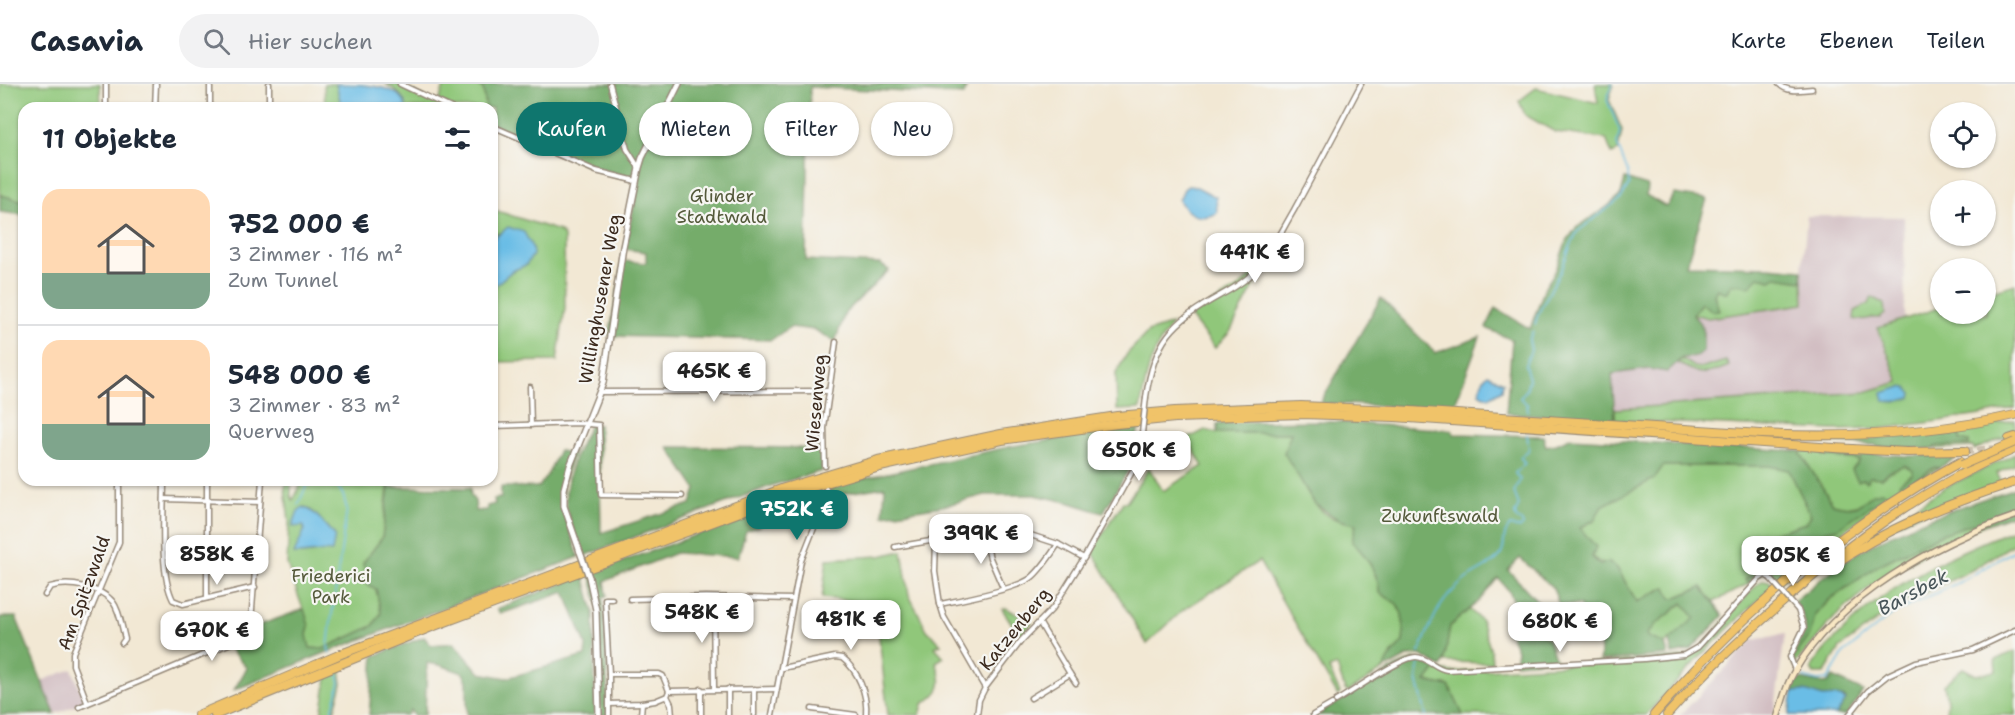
<!DOCTYPE html>
<html lang="de">
<head>
<meta charset="utf-8">
<style>
  :root { --surface:#fff; --page:#f2f2f3; --text:#1f2937; --muted:#747a83; --line:#e0e1e3; --accent:#0f766e }
  body { margin:0; font-family:"Shantell Sans",sans-serif; background:var(--page); color:var(--text); height:100vh; display:flex; flex-direction:column; font-size:22px; white-space:nowrap }
  * { box-sizing:border-box; margin:0 }
  p { font-size:20px; color:var(--muted) }
  .icon { flex:none; width:33px; height:33px; fill:none; stroke:currentColor; stroke-width:2; stroke-linecap:round; stroke-linejoin:round }
  .map { position:relative; flex:1; overflow:hidden }
  .side { position:absolute; left:18px; top:18px; width:480px; height:384px; display:flex; flex-direction:column; background:var(--surface); border-radius:18px; box-shadow:0 2px 4px #0004 }
  .side>* { flex:none }
  .top-card { position:absolute; left:516px; top:18px; width:570px; height:54px; display:flex; gap:12px }
  .fabs { position:absolute; left:1930px; top:18px; display:grid; gap:12px }
  .fabs a { display:grid; place-items:center; width:66px; height:66px; border-radius:50%; background:var(--surface); box-shadow:0 2px 4px #0004; font-size:30px }
  .price { position:absolute; translate:-50% -51px; padding:0 14px; border-radius:12px; background:#fff; color:#222; font-size:20px; line-height:39px; filter:drop-shadow(0 2px 3px #0008) }
  .price::after { content:''; position:absolute; left:50%; top:36px; width:18px; height:14px; margin-left:-9px; background:inherit; clip-path:polygon(0 0,100% 0,50% 100%) }
  .price.current { background:var(--accent); color:#fff }
  ul { padding:0; list-style:none }
  li { display:flex; align-items:center; gap:18px; height:150px; padding:0 24px }
  li+li { border-top:2px solid var(--line) }
  li span { display:grid; place-items:center; flex:none; width:168px; height:120px; border-radius:18px; color:#555 }
  li>.icon { margin-inline-start:auto }
  span .icon { width:72px; height:72px; fill:#fffc; stroke-width:1 }
  li b { font-size:26px }
  h2 { display:flex; justify-content:space-between; align-items:center; height:72px; padding:0 24px; font-size:26px }
  .pill { padding:0 21px; border-radius:27px; background:var(--surface); box-shadow:0 2px 4px #0004; font-size:21px; line-height:54px }
  .pill.current { background:var(--accent); color:#fff }
  header { display:flex; align-items:center; gap:36px; box-sizing:border-box; height:84px; padding:0 30px; background:var(--surface); border-bottom:2px solid var(--line) }
  header strong { font-size:28px }
  nav { display:flex; gap:33px; margin-inline-start:auto; font-size:21px }
  .search { width:420px; height:54px; background:var(--page); display:flex; align-items:center; gap:15px; box-sizing:border-box; padding:0 21px; border-radius:33px; color:var(--muted); font-size:22px }
  .map>svg:first-child { display:block }
</style>
</head>
<body>
<header>
<strong>Casavia</strong>
<div class="search"><svg class="icon" aria-label="search" viewBox="0 0 24 24"><circle cx="10" cy="10" r="6"/><path d="M15 15l6 6"/></svg>Hier suchen</div>
<nav><a>Karte</a><a>Ebenen</a><a>Teilen</a></nav>
</header>
<div class="map">
<svg width="2015" height="631" viewBox="0 0 2015 631">
  <rect width="100%" height="100%" fill="#f6f6f2"/>
  <filter id="ink" filterUnits="userSpaceOnUse"><feTurbulence type="fractalNoise" baseFrequency=".0167" numOctaves="2"/><feDisplacementMap in="SourceGraphic" scale="12" xChannelSelector="R" yChannelSelector="G"/><feConvolveMatrix kernelMatrix="1 2 1 2 8 2 1 2 1" color-interpolation-filters="sRGB"/></filter>
  <filter id="wash" filterUnits="userSpaceOnUse"><feTurbulence type="fractalNoise" baseFrequency=".008" numOctaves="4" result="noise"/><feDisplacementMap in="SourceGraphic" scale="24" xChannelSelector="R" yChannelSelector="G"/><feGaussianBlur stdDeviation="1.35" result="paint"/><feColorMatrix in="noise" values="0 0 0 0 0 0 0 0 0 0 0 0 0 0 0 0 0 1.4 0 .05"/><feComposite in="paint" operator="in"/></filter>
  <g filter="url(#wash)">
    <rect width="100%" height="100%" fill="#f2e8d4"/>
    <g fill="#d2bec2">
      <polygon points="1807,132 1904,133 1905,235 1878,244 1899,298 1865,308 1615,325 1611,290 1649,285 1667,288 1682,274 1703,267 1703,244 1693,230 1708,234 1804,220 1802,186"/>
      <polygon points="1785,550 1774,631 1680,631 1753,556"/>
      <polygon points="72,585 85,618 55,630 41,597"/>
    </g>
    <g fill="#90c77a" stroke="#66784c" stroke-width="1.5" fill-rule="evenodd">
      <polygon points="0,0 100,0 101,24 24,24 24,117 0,111"/>
      <polygon points="324,0 336,0 342,24 325,24"/>
      <path d="M 386,0 L 397,0 L 449,24 L 406,24 C 405,12 395,6 386,0 Z"/>
      <polygon points="445,0 474,0 483,4 486,24 454,24 439,17"/>
      <polygon points="1595,0 1613,0 1609,16 1622,46 1618,67 1612,70 1606,55 1555,48 1525,31 1519,17 1536,4 1598,19"/>
      <polygon points="494,126 559,147 564,152 565,224 557,277 492,278 492,204 512,187 526,181 497,149 492,156"/>
      <polygon points="1265,181 1230,248 1215,264 1190,232 1235,206"/>
      <polygon points="1776,192 1803,197 1804,220 1708,234 1693,230 1701,219 1717,217 1714,211 1717,204 1759,193 1771,196"/>
      <polygon points="2015,200 2015,324 1981,331 1925,339 1877,345 1834,346 1615,336 1615,325 1865,308 1899,298 1878,244 1941,223 1941,230 1986,230 1986,209"/>
      <path d="M 1872,213 L 1884,220 L 1885,230 L 1880,234 C 1871,232 1863,238 1854,235 L 1855,227 L 1869,220 Z"/>
      <path d="M 1172,240 C 1149,271 1147,288 1140,325 L 1117,326 L 1116,289 L 1127,270 L 1148,248 Z"/>
      <path d="M 1682,275 L 1695,283 L 1703,284 L 1726,277 L 1729,282 C 1705,292 1700,292 1678,279 Z"/>
      <polygon points="2015,336 2015,349 1974,366 1973,363 1932,365 1937,362 1969,360 1969,358 1960,356 1960,350 1938,350"/>
      <path d="M 1205,346 L 1217,349 L 1292,349 L 1284,369 C 1304,391 1306,425 1338,436 C 1344,438 1350,438 1356,440 L 1352,458 C 1364,468 1380,492 1379,508 L 1397,520 L 1402,530 L 1404,548 L 1403,558 L 1392,570 L 1383,586 L 1348,608 L 1345,606 L 1337,582 L 1329,585 L 1340,609 L 1338,612 L 1259,477 L 1183,526 L 1147,560 L 1092,467 L 1123,418 L 1126,419 L 1149,384 L 1163,407 L 1203,382 L 1187,355 Z"/>
      <path d="M 1799,367 L 1824,367 L 1824,372 L 1861,376 L 1870,392 L 1881,394 L 1888,388 L 1904,381 L 1913,385 L 1913,390 L 1899,399 L 1904,403 L 1935,383 L 1939,384 C 1881,418 1828,455 1778,500 L 1772,492 L 1772,482 L 1826,447 L 1838,444 L 1864,419 L 1846,423 L 1833,420 Z"/>
      <polygon points="2015,370 2015,381 1997,389 2002,399 1933,423 1861,458 1944,404"/>
      <path d="M 1662,382 L 1769,382 L 1789,386 L 1811,431 L 1806,439 L 1745,458 L 1761,484 L 1745,496 L 1750,499 L 1712,519 L 1702,503 L 1675,514 L 1671,514 L 1665,503 L 1637,518 L 1617,484 C 1588,478 1590,469 1580,444 L 1594,436 L 1602,422 L 1654,395 Z"/>
      <path d="M 287,396 L 291,396 L 291,412 L 293,416 L 303,396 L 389,396 L 382,454 L 363,479 L 376,505 L 381,529 L 373,542 L 323,565 L 309,564 L 307,551 L 309,542 L 287,480 L 289,438 L 285,404 ZM 304,423 C 319,428 323,442 335,451 C 321,470 318,470 295,470 L 304,449 Z"/>
      <polygon points="1974,438 1984,441 1934,463 1871,502 1835,533 1794,581 1792,577 1813,542 1815,531 1830,516 1879,481 1939,451"/>
      <path d="M 2015,445 L 2015,459 L 1972,486 L 1897,522 L 1840,564 L 1824,590 L 1814,590 L 1811,585 C 1818,572 1829,561 1840,550 C 1888,500 1951,470 2015,445 Z"/>
      <path d="M 902,467 L 909,511 L 927,546 L 941,560 L 935,563 L 944,573 L 936,578 C 944,600 943,607 923,620 L 920,631 L 888,631 L 878,544 L 872,523 L 855,517 L 822,514 L 827,475 L 880,472 Z"/>
      <path d="M 1764,496 L 1769,497 L 1774,502 C 1728,542 1687,586 1646,631 L 1463,631 L 1449,602 L 1426,598 L 1436,585 L 1450,588 L 1645,576 L 1684,573 L 1698,567 L 1758,499 Z"/>
      <polygon points="1684,519 1696,534 1665,560 1648,553 1647,550 1655,541"/>
      <polygon points="1006,524 1032,539 1020,552 1002,525"/>
      <polygon points="1469,525 1481,536 1491,567 1492,579 1444,578 1450,542"/>
      <polygon points="2015,567 2015,631 1946,631 1947,617 1944,601 1963,584 1976,591 1996,587 1995,576"/>
      <polygon points="340,583 342,600 333,631 321,631 328,588"/>
    </g>
    <g fill="#74ac6a" stroke="#586b44" stroke-width="1.5">
      <polygon points="474,0 967,0 964,11 810,3 806,176 880,180 889,186 845,229 835,258 815,246 790,243 771,256 609,252 623,177 646,179 646,168 625,165 639,96 596,84 492,40 492,24 486,24 483,4"/>
      <polygon points="1625,95 1647,102 1646,111 1666,123 1675,110 1707,115 1686,181 1768,183 1802,186 1803,197 1776,193 1771,196 1759,193 1749,203 1740,200 1731,201 1726,209 1717,205 1714,211 1719,226 1712,227 1701,219 1693,230 1703,244 1703,267 1696,273 1682,274 1667,288 1649,285 1612,290 1615,336 1506,329 1512,256 1486,244 1496,224 1530,245 1545,203 1556,186 1566,158 1576,144 1607,123 1621,111"/>
      <polygon points="0,111 24,117 24,131 0,128"/>
      <polygon points="1381,214 1435,269 1480,253 1453,325 1320,319"/>
      <path d="M 1321,337 L 1452,346 L 1454,350 L 1543,352 L 1546,362 L 1556,360 L 1570,354 L 1799,367 L 1833,420 C 1850,425 1860,424 1872,410 L 1881,408 L 1888,410 L 1838,444 L 1826,447 L 1755,493 L 1750,499 L 1745,496 L 1761,484 L 1744,459 L 1806,439 L 1811,431 L 1789,386 L 1769,382 L 1663,382 L 1654,395 L 1602,422 L 1594,436 L 1580,444 L 1596,463 L 1592,473 L 1600,481 L 1608,478 L 1617,484 L 1637,518 L 1666,503 L 1671,514 L 1675,514 L 1702,503 L 1723,532 L 1691,566 L 1672,570 L 1670,556 L 1695,534 L 1683,519 L 1655,541 L 1647,550 L 1648,553 L 1665,560 L 1668,571 L 1599,577 C 1606,558 1589,537 1579,521 L 1559,521 L 1553,504 L 1520,474 L 1508,486 L 1540,520 L 1545,537 L 1539,548 L 1548,555 L 1556,576 L 1515,579 L 1517,566 L 1506,541 L 1517,524 L 1509,507 L 1498,494 L 1479,517 L 1450,542 L 1444,578 L 1441,583 L 1420,571 L 1409,572 L 1383,586 L 1392,570 L 1403,558 L 1404,548 L 1402,530 L 1397,520 L 1379,508 C 1380,492 1364,468 1352,458 L 1356,440 L 1339,436 L 1315,420 L 1284,369 L 1291,349 L 1217,349 L 1217,340 L 1247,338 Z"/>
      <path d="M 590,340 L 599,341 L 601,449 L 691,420 L 696,405 L 668,363 L 822,364 L 822,387 L 773,401 L 584,472 C 578,457 567,434 566,419 C 564,391 579,364 590,340 Z"/>
      <polygon points="1139,343 1129,385 1103,429 1067,418 1035,411 985,411 943,422 883,431 885,403 828,412 832,401 1013,362"/>
      <polygon points="1938,350 1960,350 1960,356 1969,358 1969,361 1937,362 1932,365 1877,363 1876,361 1818,358 1815,354 1876,354"/>
      <polygon points="575,365 563,397 561,421 579,473 325,569 234,606 247,584 229,564 253,554 254,543 304,525 309,542 307,551 310,564 323,565 373,542 381,529 376,505 366,500 363,479 382,454 389,403 470,404 471,412 475,417 476,427 487,426 487,422 495,420 494,415 501,414 501,403 539,403 549,388 559,366 569,370"/>
      <polygon points="1824,367 1909,372 1963,370 1939,384 1935,383 1903,403 1899,399 1912,390 1913,386 1904,381 1888,388 1881,394 1870,393 1866,398 1863,395 1858,397 1852,386 1860,376 1823,372"/>
      <path d="M 2015,404 L 2015,430 L 1984,441 L 1974,439 L 1939,451 L 1879,481 L 1830,515 L 1815,531 L 1810,552 L 1792,577 C 1790,551 1822,557 1794,517 C 1811,504 1827,489 1845,477 C 1896,442 1957,424 2015,404 Z"/>
      <polygon points="821,406 818,420 746,447 738,473 676,469 605,497 607,512 603,513 607,590 607,631 601,631 599,526 590,489"/>
      <polygon points="584,491 594,528 595,631 467,631 467,597 463,589 440,581 427,579 425,631 413,631 410,626 407,631 369,631 374,572 424,553 431,561 454,559 480,589 507,594 585,572 586,561 565,508 500,530 497,525"/>
      <polygon points="0,533 16,533 55,630 0,631"/>
      <polygon points="1415,575 1436,585 1426,598 1449,602 1463,631 1317,631 1396,583"/>
      <path d="M 1833,593 L 1863,607 L 1847,631 L 1836,631 L 1846,616 L 1845,614 C 1837,612 1832,614 1824,613 C 1813,611 1805,606 1793,608 L 1795,599 L 1800,595 L 1824,600 L 1828,599 Z"/>
    </g>
    <g fill="#6bbde6" stroke="#537482" stroke-width="1.5">
      <path d="M 336,0 C 358,0 404,0 406,24 L 342,24 Z"/>
      <path d="M 1188,102 L 1197,103 L 1216,113 L 1217,129 C 1200,137 1188,132 1179,116 L 1184,105 Z"/>
      <polygon points="508,143 524,148 532,163 533,171 526,181 512,187 492,204 492,156"/>
      <path d="M 1488,290 L 1503,298 L 1502,306 L 1489,314 L 1480,310 C 1479,304 1483,294 1488,290 Z"/>
      <polygon points="1902,303 1907,304 1912,310 1911,314 1895,318 1884,317 1882,309"/>
      <path d="M 303,423 C 319,428 323,442 335,451 L 332,468 C 319,466 307,471 294,470 L 305,445 L 303,442 L 292,443 L 298,427 Z"/>
      <path d="M 1804,607 C 1810,608 1818,612 1823,613 C 1832,613 1839,610 1846,616 L 1836,631 L 1789,631 L 1793,608 Z"/>
    </g>
    <g fill="none" stroke-linecap="round" stroke-linejoin="round">
      <g stroke="#6bbde6" stroke-width="1.5">
        <polyline points="1535,240 1538,230 1562,184 1570,163 1577,148 1621,114 1629,101 1628,89 1617,60 1620,47 1607,16 1612,0"/>
        <polyline points="1528,327 1527,320 1520,314 1526,306 1529,295 1525,281 1531,266 1529,256 1533,247"/>
        <polyline points="1522,382 1525,379 1520,373 1529,366 1527,350"/>
        <polyline points="298,421 309,396"/>
        <path d="M 1419,569 C 1433,536 1436,519 1466,495 C 1475,488 1493,481 1500,472 C 1507,463 1500,453 1510,442 L 1520,444 L 1523,442 L 1522,438 L 1516,434 L 1515,430 L 1519,421 L 1514,408 L 1520,396 L 1515,389 L 1520,384"/>
        <polyline points="330,570 328,563 331,537 347,425 343,411 334,396"/>
        <polyline points="1419,579 1417,595 1426,631"/>
        <polyline points="1803,593 1817,597 1828,596 1844,569 1890,532 1900,526 1964,496 2015,466"/>
        <polyline points="331,631 340,598 336,586"/>
      </g>
    </g>
  </g>
  <g filter="url(#ink)">
    <g fill="none" stroke-linecap="round" stroke-linejoin="round">
      <polyline stroke="#cdc2b0" stroke-width="8" stroke-dasharray="8 4" stroke-linecap="butt" points="1965,367 1996,365"/>
      <defs>
        <g id="minor">
          <polyline points="106,0 106,24"/>
          <polyline points="210,0 210,24"/>
          <polyline points="400,0 451,24"/>
          <polyline points="610,0 627,65 639,84"/>
          <path d="M 1779,0 C 1788,9 1800,6 1812,5"/>
          <polyline points="155,24 156,0"/>
          <polyline points="269,24 269,0"/>
          <polyline points="492,42 596,87 636,97"/>
          <polyline points="530,303 531,341"/>
          <polyline points="600,308 828,307"/>
          <path d="M 1146,313 C 1154,257 1172,238 1221,211 C 1236,203 1254,191 1264,177 C 1275,161 1284,143 1294,126 C 1317,84 1339,42 1361,0"/>
          <polyline points="492,342 578,339 599,341 601,411 682,412"/>
          <polyline points="825,382 824,344 836,258"/>
          <path d="M 164,396 C 164,428 159,489 173,516 L 183,520 L 255,503"/>
          <polyline points="164,415 260,418"/>
          <polyline points="983,448 990,474 1003,504"/>
          <polyline points="936,457 935,487 940,520 944,533 985,604"/>
          <polyline points="895,463 983,448 1015,446 1058,460 1084,474"/>
          <path d="M 45,511 L 50,503 C 68,497 101,503 113,518 C 120,527 122,544 125,555 L 122,559"/>
          <polyline points="207,514 207,396"/>
          <polyline points="630,515 706,513 793,515"/>
          <polyline points="713,515 714,605"/>
          <path d="M 940,520 C 960,516 1015,506 1031,494 C 1042,485 1050,472 1058,460"/>
          <path d="M 782,584 L 835,573 L 842,574 C 858,586 868,611 866,631"/>
          <polyline points="1795,586 1790,573 1804,544 1798,526"/>
          <polyline points="609,590 659,590 663,592 669,607"/>
          <polyline points="1070,590 1076,599"/>
          <polyline points="701,605 701,631"/>
          <polyline points="728,605 728,631"/>
          <polyline points="754,605 754,631"/>
          <polyline points="667,612 671,620 672,631"/>
          <polyline points="1031,614 1070,590 1039,538"/>
          <path d="M 1336,617 C 1352,608 1401,573 1416,573 C 1428,573 1435,585 1447,586 L 1644,575 L 1684,571 L 1698,563 L 1759,495 L 1765,491 L 1770,494"/>
          <polyline points="87,618 73,581 73,569 119,458 119,396"/>
          <polyline points="609,620 642,619 655,617 667,612 669,607 777,605"/>
          <polyline points="79,623 250,551 262,396"/>
          <polyline points="812,625 856,631"/>
          <polyline points="609,631 609,590 605,515 612,515"/>
          <polyline points="641,631 642,619"/>
          <polyline points="772,631 801,477 814,444 826,405"/>
          <polyline points="977,631 979,616 985,604 1021,557 1053,524 1084,474 1133,386 1142,349"/>
          <polyline points="1313,631 1332,620"/>
          <polyline points="1849,631 1868,607 1888,591 1916,578 1973,566 2015,546"/>
        </g>
        <g id="tertiary">
          <polyline points="580,468 564,422 564,405 570,382 603,299 623,163 639,84 642,74 679,0"/>
          <polyline points="589,493 596,526 599,631"/>
        </g>
        <path id="secondary" d="M 1778,631 C 1783,616 1786,601 1794,588 C 1837,513 1936,459 2015,432"/>
        <g id="motorway">
          <polyline points="2009,355 2015,353"/>
          <path d="M 1829,484 C 1888,443 1947,420 2015,398"/>
          <path d="M 198,631 L 341,570 L 784,404 L 878,376 L 1001,350 L 1117,332 L 1175,327 L 1301,322 L 1395,326 L 1761,350 C 1846,354 1932,350 2015,331"/>
          <polyline points="215,631 429,544 786,411 880,383 1002,356 1117,340 1175,334 1302,330 1395,333 1834,364 1907,368 1965,367"/>
          <path d="M 1654,631 C 1739,531 1844,441 1960,378"/>
          <path d="M 1667,631 C 1703,590 1743,552 1784,517 C 1854,455 1928,401 2015,365"/>
        </g>
      </defs>
      <use href="#minor" stroke="#968979" stroke-width="7"/>
      <use href="#tertiary" stroke="#968979" stroke-width="8"/>
      <use href="#secondary" stroke="#968979" stroke-width="8"/>
      <use href="#motorway" stroke="#968979" stroke-width="10"/>
      <use href="#minor" stroke="#fff" stroke-width="4"/>
      <use href="#tertiary" stroke="#fff" stroke-width="5"/>
      <use href="#secondary" stroke="#f9e7c3" stroke-width="5"/>
      <use href="#motorway" stroke="#f0c369" stroke-width="8"/>
      <defs>
        <g id="minor-bridge">
          <polyline points="1142,349 1146,313"/>
          <polyline points="1770,494 1798,526"/>
        </g>
        <polyline id="tertiary-bridge" points="580,468 589,493"/>
        <polyline id="motorway-bridge" points="1962,381 2015,358"/>
      </defs>
      <use href="#minor-bridge" stroke="#968979" stroke-width="7" stroke-linecap="butt"/>
      <use href="#tertiary-bridge" stroke="#968979" stroke-width="8" stroke-linecap="butt"/>
      <use href="#motorway-bridge" stroke="#968979" stroke-width="10" stroke-linecap="butt"/>
      <use href="#minor-bridge" stroke="#fff" stroke-width="4"/>
      <use href="#tertiary-bridge" stroke="#fff" stroke-width="5"/>
      <use href="#motorway-bridge" stroke="#f0c369" stroke-width="8"/>
    </g>
  </g>
  <g text-anchor="middle" dominant-baseline="central" stroke-width="4.5" stroke-linejoin="round" paint-order="stroke">
    <g font-size="18" fill="#54593a" stroke="#f6f6f2">
      <text x="722" y="112">Glinder<tspan x="722" dy="21">Stadtwald</tspan></text>
      <text x="1440" y="432">Zukunftswald</text>
      <text x="331" y="492">Friederici<tspan x="331" dy="21">Park</tspan></text>
    </g>
    <g font-size="18" fill="#3b2a1e" stroke="#f6f6f2">
      <text transform="translate(600 215) rotate(-80)">Willinghusener Weg</text>
      <text transform="translate(816 319) rotate(-85)">Wiesenweg</text>
      <text transform="translate(84 509) rotate(-70)">Am Spitzwald</text>
      <text transform="translate(1015 545) rotate(-51)">Katzenberg</text>
    </g>
    <g font-size="20" font-style="italic" fill="#49565a" stroke="#f6f6f2">
      <text transform="translate(1913 508) rotate(-28)">Barsbek</text>
    </g>
  </g>
</svg>
<div class="fabs">
<a><svg class="icon" aria-label="locate" viewBox="0 0 24 24"><circle cx="12" cy="12" r="6"/><path d="M12 2v4M12 18v4M2 12h4M18 12h4"/></svg></a>
<a>+</a>
<a>−</a>
</div>
<b class="price" style="left:1255px;top:200px">441K €</b>
<b class="price" style="left:714px;top:319px">465K €</b>
<b class="price" style="left:1139px;top:398px">650K €</b>
<b class="price current" style="left:797px;top:457px">752K €</b>
<b class="price" style="left:981px;top:481px">399K €</b>
<b class="price" style="left:217px;top:502px">858K €</b>
<b class="price" style="left:1793px;top:503px">805K €</b>
<b class="price" style="left:702px;top:560px">548K €</b>
<b class="price" style="left:851px;top:567px">481K €</b>
<b class="price" style="left:1560px;top:569px">680K €</b>
<b class="price" style="left:212px;top:578px">670K €</b>
<div class="top-card">
<a class="pill current">Kaufen</a>
<a class="pill">Mieten</a>
<a class="pill">Filter</a>
<a class="pill">Neu</a>
</div>
<section class="side">
<h2>11 Objekte<svg class="icon" aria-label="filters" viewBox="0 0 24 24"><path d="M4 7h16M4 17h16"/><circle cx="9" cy="7" r="2"/><circle cx="15" cy="17" r="2"/></svg></h2>
<ul>
<li><span style="background:linear-gradient(#ffd9b3 70%,#7fa58c 0)"><svg class="icon" aria-label="home" viewBox="0 0 24 24"><path d="M3 11l9-7 9 7M6 9v11h12V9"/></svg></span><div><b>752 000 €</b><p>3 Zimmer · 116 m²</p><p>Zum Tunnel</p></div></li>
<li><span style="background:linear-gradient(#ffd9b3 70%,#7fa58c 0)"><svg class="icon" aria-label="home" viewBox="0 0 24 24"><path d="M3 11l9-7 9 7M6 9v11h12V9"/></svg></span><div><b>548 000 €</b><p>3 Zimmer · 83 m²</p><p>Querweg</p></div></li>
</ul>
</section>
</div>
</body>
</html>
